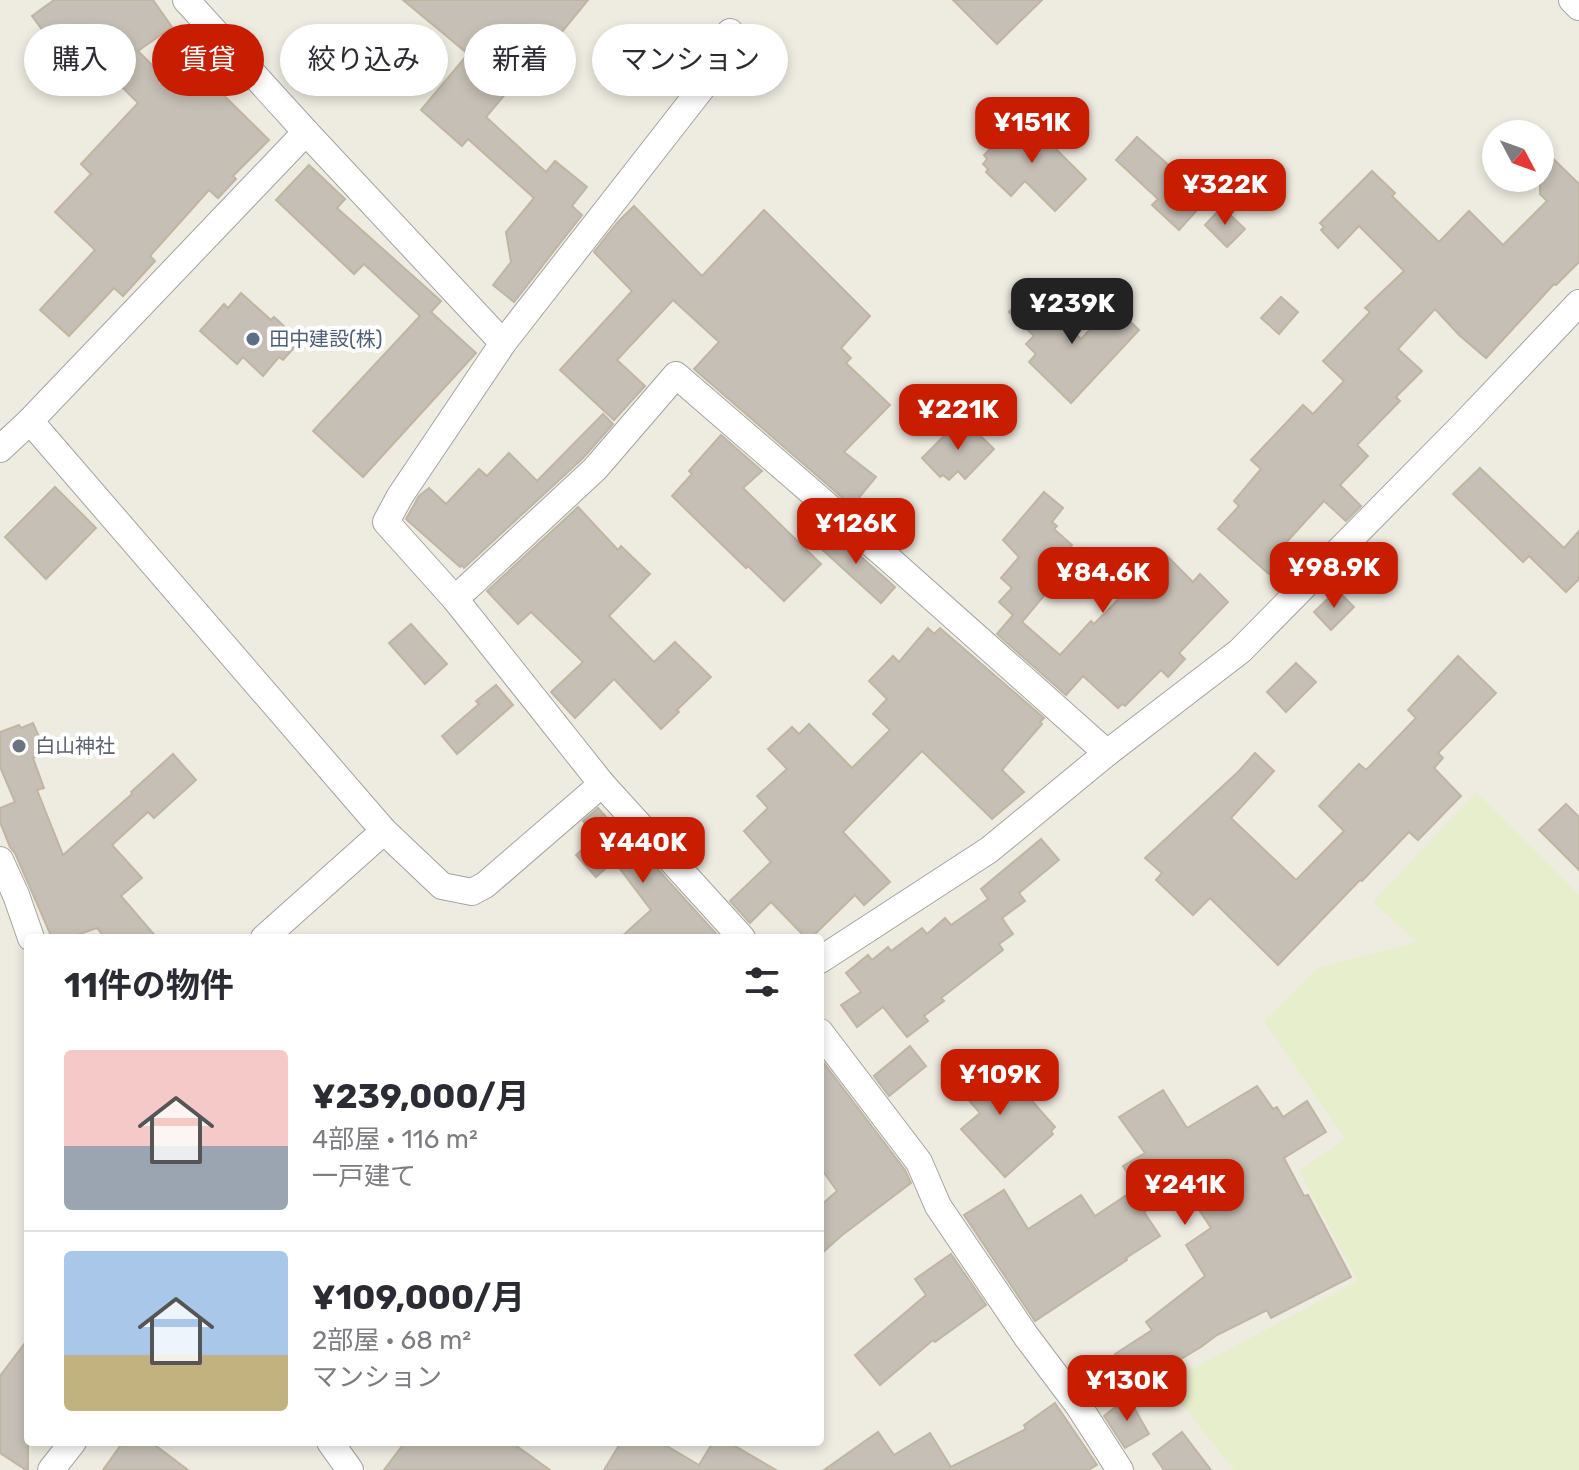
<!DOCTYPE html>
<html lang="ja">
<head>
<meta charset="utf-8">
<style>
  :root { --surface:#fff; --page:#f2f2f3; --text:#2b2b33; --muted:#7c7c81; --line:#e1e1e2; --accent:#c91d00 }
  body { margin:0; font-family:Rubik,"Noto Sans JP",sans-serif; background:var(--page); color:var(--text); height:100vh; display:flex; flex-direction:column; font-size:30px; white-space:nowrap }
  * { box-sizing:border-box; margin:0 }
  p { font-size:26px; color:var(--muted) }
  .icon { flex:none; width:44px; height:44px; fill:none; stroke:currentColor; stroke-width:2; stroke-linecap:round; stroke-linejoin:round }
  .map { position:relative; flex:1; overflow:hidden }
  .drawer { position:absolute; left:24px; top:934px; width:800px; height:512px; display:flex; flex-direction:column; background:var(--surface); border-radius:8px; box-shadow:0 4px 12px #0003 }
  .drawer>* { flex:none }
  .guide { position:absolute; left:24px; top:24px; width:800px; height:72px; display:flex; gap:16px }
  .needle { width:52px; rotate:131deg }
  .controls { position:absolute; left:1482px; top:120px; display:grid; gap:16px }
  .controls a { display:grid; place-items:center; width:72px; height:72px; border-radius:50%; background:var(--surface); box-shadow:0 4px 12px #0003; font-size:40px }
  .price { position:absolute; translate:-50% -68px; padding:0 18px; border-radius:16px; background:var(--accent); color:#fff; font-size:26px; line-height:52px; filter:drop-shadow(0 2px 4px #0008) }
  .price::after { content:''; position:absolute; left:50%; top:48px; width:24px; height:18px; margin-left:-12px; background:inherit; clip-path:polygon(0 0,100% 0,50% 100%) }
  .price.selected { background:#222; color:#fff }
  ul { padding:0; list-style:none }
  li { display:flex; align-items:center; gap:24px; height:200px; padding:0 40px }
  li+li { border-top:2px solid var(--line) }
  li span { display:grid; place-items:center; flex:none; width:224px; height:160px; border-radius:8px; color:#555 }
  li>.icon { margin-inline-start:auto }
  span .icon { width:96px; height:96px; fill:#fffc; stroke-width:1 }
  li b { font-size:34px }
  h2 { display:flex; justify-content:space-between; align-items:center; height:96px; padding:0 40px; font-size:34px }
  .chip { padding:0 28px; border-radius:36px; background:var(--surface); box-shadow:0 4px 12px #0003; font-size:28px; line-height:72px }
  .chip.selected { background:var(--accent); color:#fff }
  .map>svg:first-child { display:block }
</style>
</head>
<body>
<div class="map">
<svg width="1579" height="1470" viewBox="0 0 1579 1470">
  <rect width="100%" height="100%" fill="#eeece1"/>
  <polygon fill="#e7eecb" points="1476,792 1579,895 1579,1470 1234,1470 1165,1383 1358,1281 1299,1171 1345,1139 1264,1021 1317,968 1417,942 1373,902"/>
  <g fill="#c6bfb5" stroke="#c0b4a3" stroke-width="2">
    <polygon points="54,0 153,0 172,27 138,51 181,94 202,74 269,140 233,176 236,179 218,198 209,190 150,256 155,261 123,296 114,288 69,336 40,310 95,250 55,212 91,174 81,164 138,103 94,59 74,32 54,46 32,16"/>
    <polygon points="403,0 588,0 530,71 527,68 486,117 546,172 555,161 587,187 572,206 582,215 514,302 493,285 511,262 506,232 534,198 468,139 462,146 421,110 468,54"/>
    <polygon points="953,0 1042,0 997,44"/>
    <polygon points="1029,118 1050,139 1048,141 1086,179 1055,211 1025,181 1011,196 986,172 988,169 983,164 987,159 984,155 1010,129 1014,132"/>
    <polygon points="1137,137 1207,199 1179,230 1152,205 1158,199 1116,160"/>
    <polygon points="1540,146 1579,184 1579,262 1556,285 1554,284 1486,358 1459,335 1435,309 1398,349 1422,371 1396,397 1400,401 1357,445 1368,456 1340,485 1361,506 1346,521 1324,501 1283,546 1289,551 1269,574 1218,529 1239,506 1234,501 1261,469 1251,460 1303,405 1313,414 1344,381 1323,361 1370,312 1365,308 1404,271 1359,226 1338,248 1321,230 1324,227 1320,223 1372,171 1395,193 1392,196 1439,242 1469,211 1503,245 1547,201 1540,194"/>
    <polygon points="309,165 345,199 337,208 441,301 431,312 476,353 363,477 313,431 420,316 364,264 354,274 276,200"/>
    <polygon points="634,206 702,276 764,210 870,316 841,348 851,358 846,363 890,405 844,452 876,477 852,506 694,369 719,342 673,300 617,360 645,386 614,420 560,370 632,291 594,252 617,223"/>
    <polygon points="1222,207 1245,229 1227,247 1205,225"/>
    <polygon points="241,293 271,320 274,317 300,341 283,360 279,357 263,376 243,357 237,364 200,331 224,304 228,308"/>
    <polygon points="1026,294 1062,327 1065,324 1081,339 1113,305 1139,330 1071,403 1029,362 1036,354 1026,344 1034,336 1009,312"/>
    <polygon points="1281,297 1298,312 1279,334 1261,318"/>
    <polygon points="603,414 613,424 583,458 464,568 462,565 460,567 406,519 419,496 429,488 446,504 479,469 487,476 509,453 537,481"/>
    <polygon points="962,418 994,449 965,479 958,471 949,480 943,475 940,477 922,458"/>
    <polygon points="721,435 762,471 743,488 821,564 784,601 748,566 746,568 672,496 692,474 689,471"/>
    <polygon points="1480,468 1564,548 1579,531 1579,579 1566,592 1529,556 1523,562 1453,494"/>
    <polygon points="55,487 96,528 46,579 5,537"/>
    <polygon points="1044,492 1063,508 1052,522 1057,526 1054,529 1072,545 1068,550 1070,552 1056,568 1063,573 1022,622 1060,655 1091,621 1094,624 1164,553 1193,582 1200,574 1228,602 1179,653 1185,659 1168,677 1161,670 1125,706 1122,704 1118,708 1083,676 1066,695 997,634 1013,615 999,602 1012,588 1001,578 1019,557 1003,540"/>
    <polygon points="578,507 618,550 621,546 650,574 609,616 654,662 675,642 711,677 677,710 679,712 661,729 614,679 575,718 551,692 583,662 531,612 518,624 487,591"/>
    <polygon points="830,529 895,587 881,603 816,544"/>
    <polygon points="1337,590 1354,607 1331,630 1314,612"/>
    <polygon points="411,624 447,664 425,684 389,643"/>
    <polygon points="928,628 934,634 940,628 1044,718 1040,722 1042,724 1002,770 1024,792 992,819 922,751 843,832 890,882 864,905 855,895 811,938 806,938 771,902 750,923 730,901 771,862 744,831 768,808 757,796 787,769 768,749 792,727 799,734 809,724 852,768 890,730 873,714 887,699 869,681 893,656 899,662"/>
    <polygon points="1458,656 1496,693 1438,753 1443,758 1434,768 1461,796 1418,840 1409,832 1362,881 1360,880 1278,965 1210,898 1193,915 1156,880 1162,873 1145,858 1238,772 1255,753 1274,771 1231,818 1296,880 1344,831 1319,806 1359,764 1366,770 1416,718 1408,710"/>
    <polygon points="1296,663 1316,682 1286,712 1267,692"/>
    <polygon points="496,685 513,705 457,754 442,736 479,704 476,701"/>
    <polygon points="33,723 46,753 33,758 44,788 37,790 63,855 132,794 131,792 173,754 196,780 154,818 148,812 112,845 142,878 121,896 157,938 105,938 97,928 68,938 52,938 15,853 10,847 0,822 0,808 15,802 0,767 0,732 19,725 21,728"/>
    <polygon points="1566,804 1579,817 1579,870 1539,830"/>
    <polygon points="598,808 650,866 653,864 720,938 620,938 651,910 614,861 596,877 576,855 596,837 583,821"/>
    <polygon points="1041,839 1059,860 1019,893 1025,901 1002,918 1013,934 999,944 1003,950 941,998 944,1001 924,1016 928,1021 907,1037 883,1007 857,1027 841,1005 861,992 846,973 868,955 872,960 888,947 891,951 922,928 927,934 945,918 951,925 988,899 981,889"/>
    <polygon points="910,1046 926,1066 889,1096 874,1076"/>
    <polygon points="968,1052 1005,1093 1016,1083 1055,1127 1051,1131 1053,1134 1005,1177 961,1129 980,1113 945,1073"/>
    <polygon points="820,1058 905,1170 911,1183 841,1236 820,1255 820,1206 837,1191 820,1167"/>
    <polygon points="1257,1086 1273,1109 1277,1107 1283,1117 1307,1101 1326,1132 1284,1158 1304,1196 1308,1195 1351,1277 1271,1318 1267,1310 1217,1335 1201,1347 1134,1387 1115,1354 1152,1330 1146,1322 1205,1276 1186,1245 1211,1228 1184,1187 1144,1212 1160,1236 1126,1258 1127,1260 1035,1321 964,1215 1004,1190 1028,1229 1081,1195 1095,1216 1137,1188 1123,1166 1145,1153 1119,1117 1163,1090 1187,1128"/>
    <polygon points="951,1254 986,1305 935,1342 933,1340 880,1385 855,1355 926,1295 915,1279"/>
    <polygon points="28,1339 28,1470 26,1470 0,1453 0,1376"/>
    <polygon points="1128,1397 1149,1434 1125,1448 1104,1416"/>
    <polygon points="1055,1403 1097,1465 1088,1470 824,1470 878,1432 894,1455 930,1433 951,1467 1026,1429 1024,1425"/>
    <polygon points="1182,1432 1211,1470 1164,1470 1153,1454"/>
    <polygon points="123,1442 151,1442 188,1470 103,1470"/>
    <polygon points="405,1442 511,1442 550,1470 384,1470"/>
    <polygon points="621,1442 660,1442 699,1465 713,1442 728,1442 776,1470 604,1470"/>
  </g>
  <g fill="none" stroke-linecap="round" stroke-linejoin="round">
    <defs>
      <g id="minor">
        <polyline points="186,0 306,132 503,343 400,496 386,522 455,599 602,784 742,938"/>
        <polyline points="1572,0 1579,7"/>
        <path d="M 503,343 L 709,79 C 718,64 723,48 730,32"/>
        <polyline points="30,421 384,831 442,886 472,892 485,885 602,784"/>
        <polyline points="0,449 30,421 306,132"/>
        <polyline points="455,599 595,469 676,375 889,559 1107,753"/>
        <polyline points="0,860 16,895 31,938"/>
        <polyline points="264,938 384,831"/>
        <polyline points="820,960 989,850 1107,753 1240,651 1463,425 1579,303"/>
        <polyline points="820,1032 919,1162 938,1206 1026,1336 1078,1405 1120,1470"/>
        <polyline points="330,1442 350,1470"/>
        <polyline points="51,1470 73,1442"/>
      </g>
    </defs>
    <use href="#minor" stroke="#a3a3a3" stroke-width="28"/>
    <use href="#minor" stroke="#fff" stroke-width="26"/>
  </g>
  <circle fill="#5c6f8a" stroke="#fff" stroke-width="3" cx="253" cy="339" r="8"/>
  <circle fill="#6b7280" stroke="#fff" stroke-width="3" cx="19" cy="746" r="8"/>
  <g text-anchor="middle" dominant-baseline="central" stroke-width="8" stroke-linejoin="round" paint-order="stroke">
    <g font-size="20" fill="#4e5e75" stroke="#fff" text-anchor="start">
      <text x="269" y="339">田中建設(株)</text>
    </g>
    <g font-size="20" fill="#5b616d" stroke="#fff" text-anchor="start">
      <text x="35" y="746">白山神社</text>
    </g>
  </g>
</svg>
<div class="controls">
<a><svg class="needle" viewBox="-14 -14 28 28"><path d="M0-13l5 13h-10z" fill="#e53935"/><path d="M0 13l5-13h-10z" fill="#7c7c81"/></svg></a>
</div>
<b class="price" style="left:1032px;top:165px">¥151K</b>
<b class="price" style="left:1225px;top:227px">¥322K</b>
<b class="price selected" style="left:1072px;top:346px">¥239K</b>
<b class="price" style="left:958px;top:452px">¥221K</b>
<b class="price" style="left:856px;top:566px">¥126K</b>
<b class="price" style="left:1334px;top:610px">¥98.9K</b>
<b class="price" style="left:1103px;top:615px">¥84.6K</b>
<b class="price" style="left:643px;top:885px">¥440K</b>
<b class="price" style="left:1000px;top:1117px">¥109K</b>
<b class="price" style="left:1185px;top:1227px">¥241K</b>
<b class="price" style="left:1127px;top:1423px">¥130K</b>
<div class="guide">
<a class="chip">購入</a>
<a class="chip selected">賃貸</a>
<a class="chip">絞り込み</a>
<a class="chip">新着</a>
<a class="chip">マンション</a>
</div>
<section class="drawer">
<h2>11件の物件<svg class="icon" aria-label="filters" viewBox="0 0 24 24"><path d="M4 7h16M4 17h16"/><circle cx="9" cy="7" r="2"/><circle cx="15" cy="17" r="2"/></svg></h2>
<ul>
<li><span style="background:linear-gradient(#f6c9c9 60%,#9aa5b1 0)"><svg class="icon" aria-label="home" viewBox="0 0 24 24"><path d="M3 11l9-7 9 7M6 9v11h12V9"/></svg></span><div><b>¥239,000/月</b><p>4部屋 · 116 m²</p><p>一戸建て</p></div></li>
<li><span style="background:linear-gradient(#a9c7e8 65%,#c2b280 0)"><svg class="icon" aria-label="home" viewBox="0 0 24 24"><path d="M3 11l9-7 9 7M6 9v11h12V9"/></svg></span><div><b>¥109,000/月</b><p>2部屋 · 68 m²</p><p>マンション</p></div></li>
</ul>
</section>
</div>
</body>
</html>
